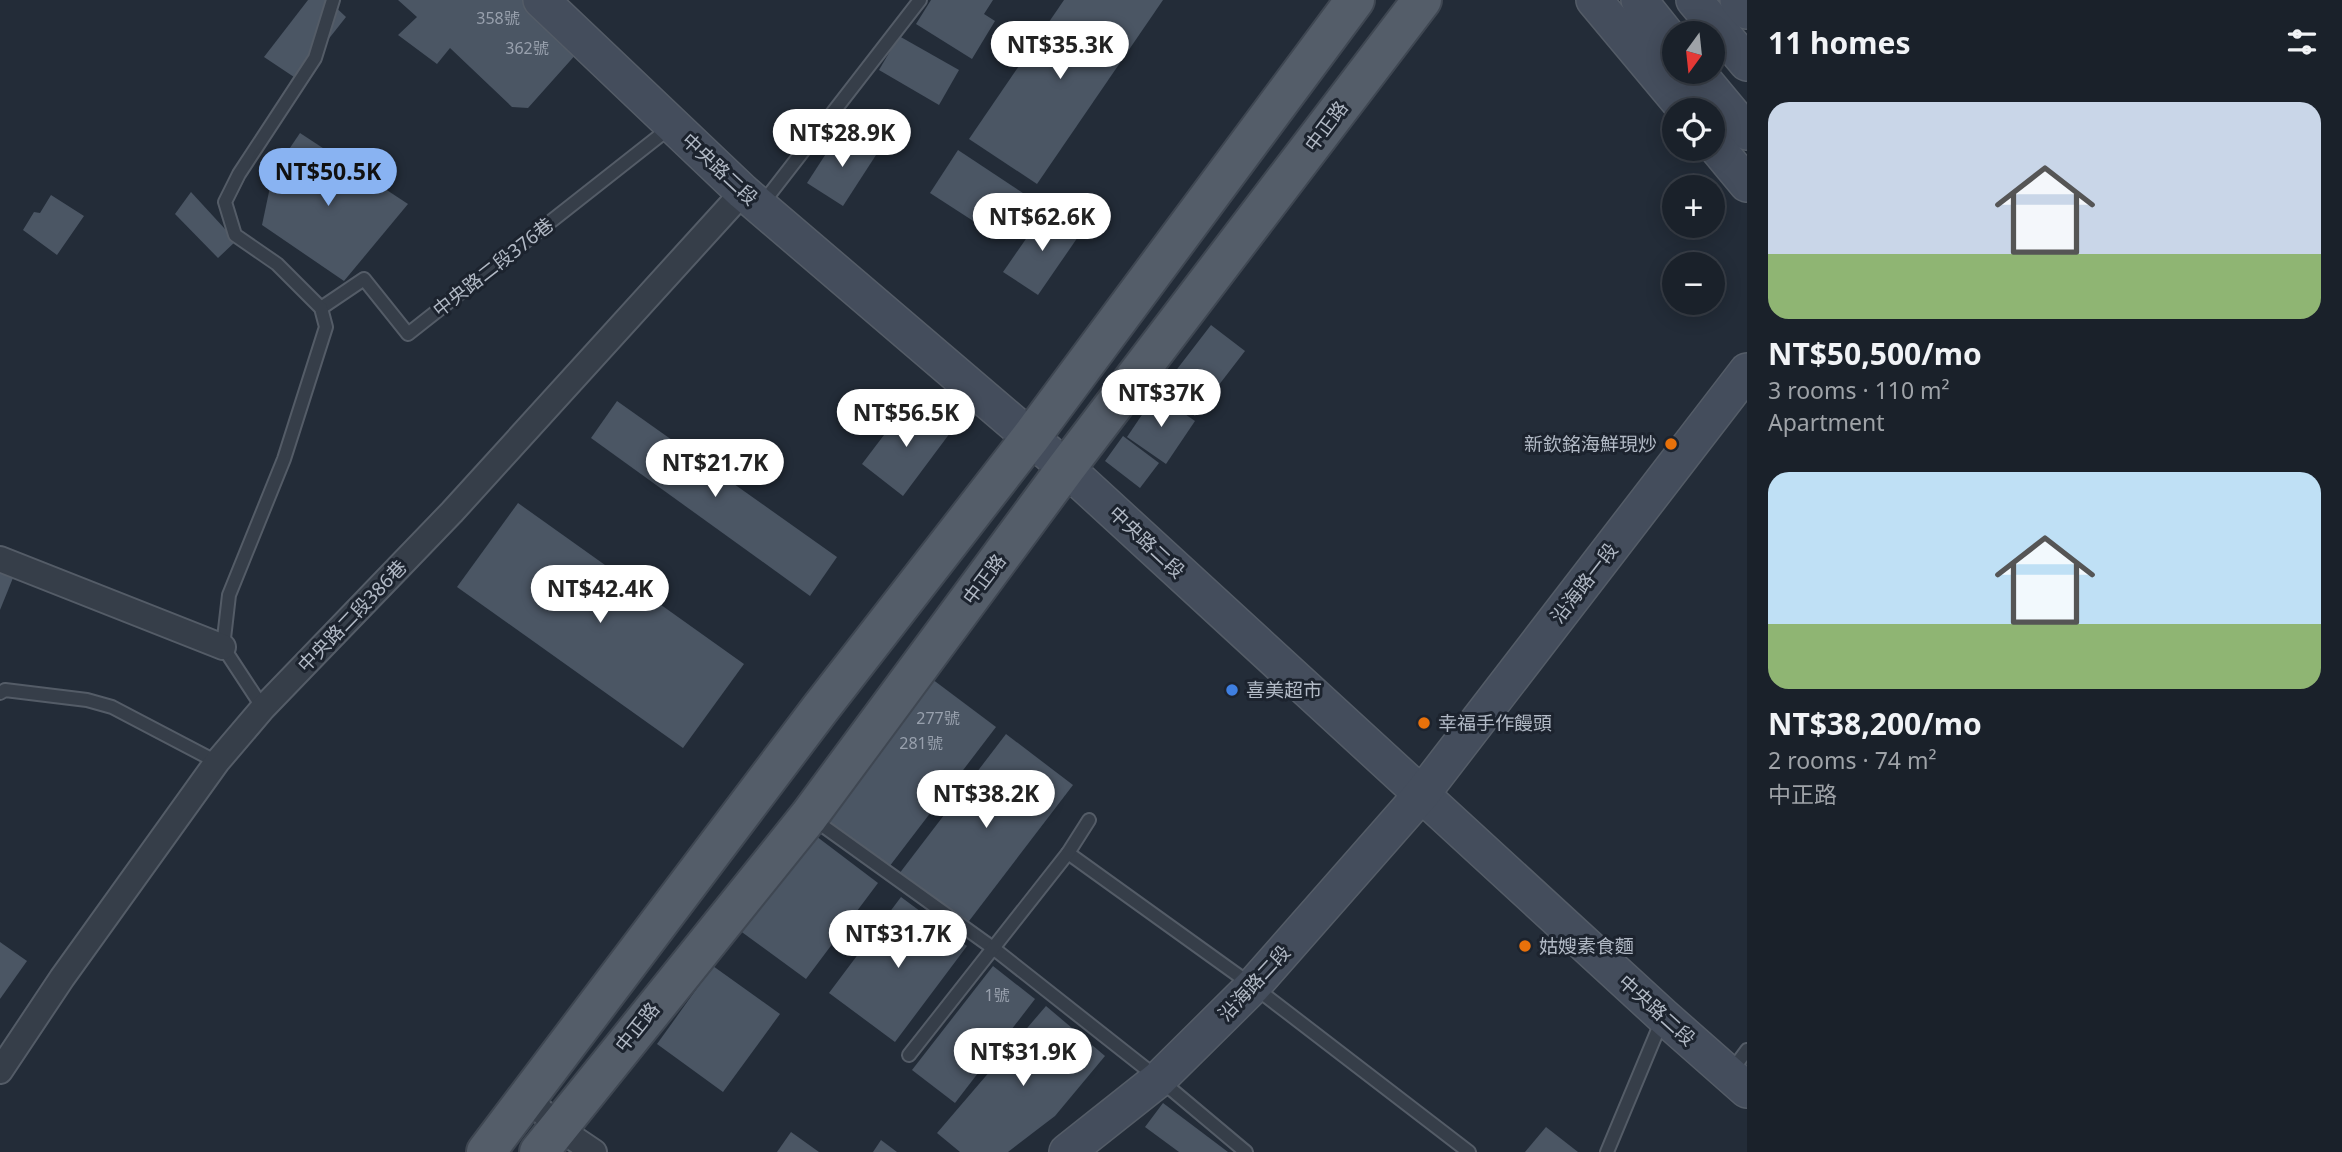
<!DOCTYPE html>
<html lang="en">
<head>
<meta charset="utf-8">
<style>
  :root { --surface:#1a212a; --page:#272e36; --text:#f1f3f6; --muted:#9fa3a8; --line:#383e47; --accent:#89b3f2 }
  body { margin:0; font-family:"Noto Sans","Noto Sans TC",sans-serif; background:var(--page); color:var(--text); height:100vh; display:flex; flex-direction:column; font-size:26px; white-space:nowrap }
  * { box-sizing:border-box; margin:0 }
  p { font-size:23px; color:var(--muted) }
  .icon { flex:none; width:38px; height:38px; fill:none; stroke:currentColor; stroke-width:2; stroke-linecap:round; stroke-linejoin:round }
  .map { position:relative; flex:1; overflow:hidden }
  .details { display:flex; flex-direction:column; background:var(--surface); width:595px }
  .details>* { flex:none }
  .needle { width:46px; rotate:195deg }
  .fabs { position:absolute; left:1662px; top:21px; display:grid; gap:14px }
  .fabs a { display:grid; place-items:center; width:63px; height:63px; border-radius:50%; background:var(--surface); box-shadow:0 4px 18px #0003,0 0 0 2px var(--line); font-size:35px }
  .price { position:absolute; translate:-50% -60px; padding:0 16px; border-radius:24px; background:#fff; color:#222; font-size:23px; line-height:46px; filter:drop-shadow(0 2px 4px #0008) }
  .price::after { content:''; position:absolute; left:50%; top:42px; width:21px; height:16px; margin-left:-10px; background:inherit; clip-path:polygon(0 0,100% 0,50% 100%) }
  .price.selected { background:var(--accent); color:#111 }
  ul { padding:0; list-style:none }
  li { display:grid; align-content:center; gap:14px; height:371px; padding:0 21px }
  li span { display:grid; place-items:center; height:217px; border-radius:21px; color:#555 }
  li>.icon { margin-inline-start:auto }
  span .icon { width:126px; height:126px; fill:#fffc; stroke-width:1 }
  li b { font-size:30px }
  h2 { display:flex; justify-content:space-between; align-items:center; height:84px; padding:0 21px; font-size:30px }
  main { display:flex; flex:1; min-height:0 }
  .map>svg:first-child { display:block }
</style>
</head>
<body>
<main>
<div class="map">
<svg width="1747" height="1152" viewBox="0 0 1747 1152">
  <rect width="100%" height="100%" fill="#232c38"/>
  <g fill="#4b5664">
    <polygon points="308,0 328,0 346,17 297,79 264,57"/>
    <polygon points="398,0 524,0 578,52 528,108 512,107 450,48 437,64 398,35 417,17"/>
    <polygon points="931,0 993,0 984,14 995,21 972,59 916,24"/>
    <polygon points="1064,0 1163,0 1037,184 969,139"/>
    <polygon points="899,36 959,70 939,105 879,70"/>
    <polygon points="840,132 876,155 843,206 807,183"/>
    <polygon points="300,133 408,204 344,281 262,225 273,173"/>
    <polygon points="958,150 1026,195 998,237 930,193"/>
    <polygon points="191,192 236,241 218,258 175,214"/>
    <polygon points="51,195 84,216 57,255 23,230 34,212 40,213"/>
    <polygon points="1046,210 1080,234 1038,295 1003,272"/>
    <polygon points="1211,325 1245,351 1195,416 1161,390"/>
    <polygon points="1156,394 1195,421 1166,464 1127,437"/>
    <polygon points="617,401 837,557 810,596 591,438"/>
    <polygon points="909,402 950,433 903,496 862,464"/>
    <polygon points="1123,436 1159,463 1140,488 1105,461"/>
    <polygon points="518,503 744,664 683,748 457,587"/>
    <polygon points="0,561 17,568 0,610"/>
    <polygon points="928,676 996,727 889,867 821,816"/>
    <polygon points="1006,734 1073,785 966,925 899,874"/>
    <polygon points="812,833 878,883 806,979 739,930"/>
    <polygon points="901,897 967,946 895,1042 829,993"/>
    <polygon points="0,942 27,961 0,999"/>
    <polygon points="713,966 780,1014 723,1092 657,1044"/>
    <polygon points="993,966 1035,999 955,1103 912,1070"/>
    <polygon points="1046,1006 1105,1056 1055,1116 1008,1152 960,1152 937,1133"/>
    <polygon points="1163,1103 1228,1152 1179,1152 1145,1127"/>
    <polygon points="1546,1127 1578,1152 1525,1152"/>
    <polygon points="791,1132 819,1152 777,1152"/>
    <polygon points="881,1140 897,1152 873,1152"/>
  </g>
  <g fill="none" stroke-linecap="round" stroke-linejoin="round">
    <defs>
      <g id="lane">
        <polyline points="762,204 920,0"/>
        <polyline points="321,308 364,279 408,334 672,126"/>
        <polyline points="0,693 5,690 87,700 112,707 217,762"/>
        <polyline points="263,708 223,647 229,595 284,459 326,327 321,308 277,264 235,235 225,202 239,174 315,58 333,0"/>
        <polyline points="812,818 993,948 1159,1079 1246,1152"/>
        <polyline points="1068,853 1253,986 1469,1152"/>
        <polyline points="909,1055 1068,853 1089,820"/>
        <polyline points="1730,1073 1747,1050"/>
        <polyline points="1607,1152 1662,1020"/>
      </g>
      <g id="street">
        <polyline points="0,559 223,647"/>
        <polyline points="0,1071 62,978 217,762 263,708 452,512 743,192"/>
        <polyline points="528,1097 557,1127 594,1152"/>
      </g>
      <g id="secondary">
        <polyline points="541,0 743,192 1066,468 1663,1016 1747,1090"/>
        <polyline points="1594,0 1686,110"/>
        <polyline points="1639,0 1675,45"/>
        <polyline points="1694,0 1747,63"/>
        <polyline points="1738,0 1747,11"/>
        <polyline points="1697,72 1747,132"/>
        <polyline points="1713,143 1747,184"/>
        <polyline points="1067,1152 1159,1079 1253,986 1421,795 1747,371"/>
      </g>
      <g id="primary">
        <polyline points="486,1152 820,709 1031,437 1355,0"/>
        <polyline points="539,1152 809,816 1066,468 1422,0"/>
      </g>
    </defs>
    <use href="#lane" stroke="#545c67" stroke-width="16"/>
    <use href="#street" stroke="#545c67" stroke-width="28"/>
    <use href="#secondary" stroke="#545c67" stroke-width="38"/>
    <use href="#primary" stroke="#3f4752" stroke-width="42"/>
    <use href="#lane" stroke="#363e49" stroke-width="12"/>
    <use href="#street" stroke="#363e49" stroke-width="24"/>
    <use href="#secondary" stroke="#444d5c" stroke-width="35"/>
    <use href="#primary" stroke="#545d69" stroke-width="38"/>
  </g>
  <g fill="#e8710a" stroke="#1c232e" stroke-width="2.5">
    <circle cx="1671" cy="444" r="7"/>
    <circle cx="1424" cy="723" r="7"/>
    <circle cx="1525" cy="946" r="7"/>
  </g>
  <circle fill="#3f7fe0" stroke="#1c232e" stroke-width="2.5" cx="1232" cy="690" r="7"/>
  <g text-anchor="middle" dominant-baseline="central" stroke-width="6" stroke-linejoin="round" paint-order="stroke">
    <g font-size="16" fill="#98a0ad">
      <text x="498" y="18">358號</text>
      <text x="527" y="48">362號</text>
      <text x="938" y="718">277號</text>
      <text x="921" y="743">281號</text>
      <text x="997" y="995">1號</text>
    </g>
    <g font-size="19" fill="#b1b9c5" stroke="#1c232e">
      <text transform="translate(1326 126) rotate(-53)">中正路</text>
      <text transform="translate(720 169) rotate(43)">中央路二段</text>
      <text transform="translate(493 267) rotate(-38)">中央路二段376巷</text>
      <text transform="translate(1147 542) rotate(43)">中央路二段</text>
      <text transform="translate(984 579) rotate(-53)">中正路</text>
      <text transform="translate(1584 583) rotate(-52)">沿海路一段</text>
      <text transform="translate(352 616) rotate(-46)">中央路二段386巷</text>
      <text transform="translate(1254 983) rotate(-47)">沿海路二段</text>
      <text transform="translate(1657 1010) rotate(42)">中央路二段</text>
      <text transform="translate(637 1027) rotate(-51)">中正路</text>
    </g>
    <g font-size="19" fill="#b1b9c5" stroke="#1c232e" text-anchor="start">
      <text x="1657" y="444" text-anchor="end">新欽銘海鮮現炒</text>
      <text x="1246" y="690">喜美超市</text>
      <text x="1438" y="723">幸福手作饅頭</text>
      <text x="1539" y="946">姑嫂素食麵</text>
    </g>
  </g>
</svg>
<div class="fabs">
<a><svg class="needle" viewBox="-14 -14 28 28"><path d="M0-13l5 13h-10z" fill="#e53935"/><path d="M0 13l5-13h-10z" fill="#9fa3a8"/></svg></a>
<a><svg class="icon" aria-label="locate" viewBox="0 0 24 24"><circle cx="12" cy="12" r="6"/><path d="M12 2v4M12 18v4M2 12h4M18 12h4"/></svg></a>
<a>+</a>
<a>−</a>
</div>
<b class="price" style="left:1060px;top:81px">NT$35.3K</b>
<b class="price" style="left:842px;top:169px">NT$28.9K</b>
<b class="price selected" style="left:328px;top:208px">NT$50.5K</b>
<b class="price" style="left:1042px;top:253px">NT$62.6K</b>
<b class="price" style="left:1161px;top:429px">NT$37K</b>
<b class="price" style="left:906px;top:449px">NT$56.5K</b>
<b class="price" style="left:715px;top:499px">NT$21.7K</b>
<b class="price" style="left:600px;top:625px">NT$42.4K</b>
<b class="price" style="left:986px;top:830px">NT$38.2K</b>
<b class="price" style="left:898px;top:970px">NT$31.7K</b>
<b class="price" style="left:1023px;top:1088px">NT$31.9K</b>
</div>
<section class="details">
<h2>11 homes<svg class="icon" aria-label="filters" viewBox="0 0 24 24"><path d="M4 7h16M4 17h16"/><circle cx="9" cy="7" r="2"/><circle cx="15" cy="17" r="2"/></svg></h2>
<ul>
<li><span style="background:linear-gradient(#c9d6e8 70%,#8fb573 0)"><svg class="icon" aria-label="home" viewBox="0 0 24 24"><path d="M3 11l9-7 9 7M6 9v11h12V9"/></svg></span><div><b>NT$50,500/mo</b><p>3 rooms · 110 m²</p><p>Apartment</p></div></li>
<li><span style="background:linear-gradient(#bfe0f5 70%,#8fb573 0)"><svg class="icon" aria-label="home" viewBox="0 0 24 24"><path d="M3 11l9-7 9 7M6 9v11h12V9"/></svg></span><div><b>NT$38,200/mo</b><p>2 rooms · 74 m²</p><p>中正路</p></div></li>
</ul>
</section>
</main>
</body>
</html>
